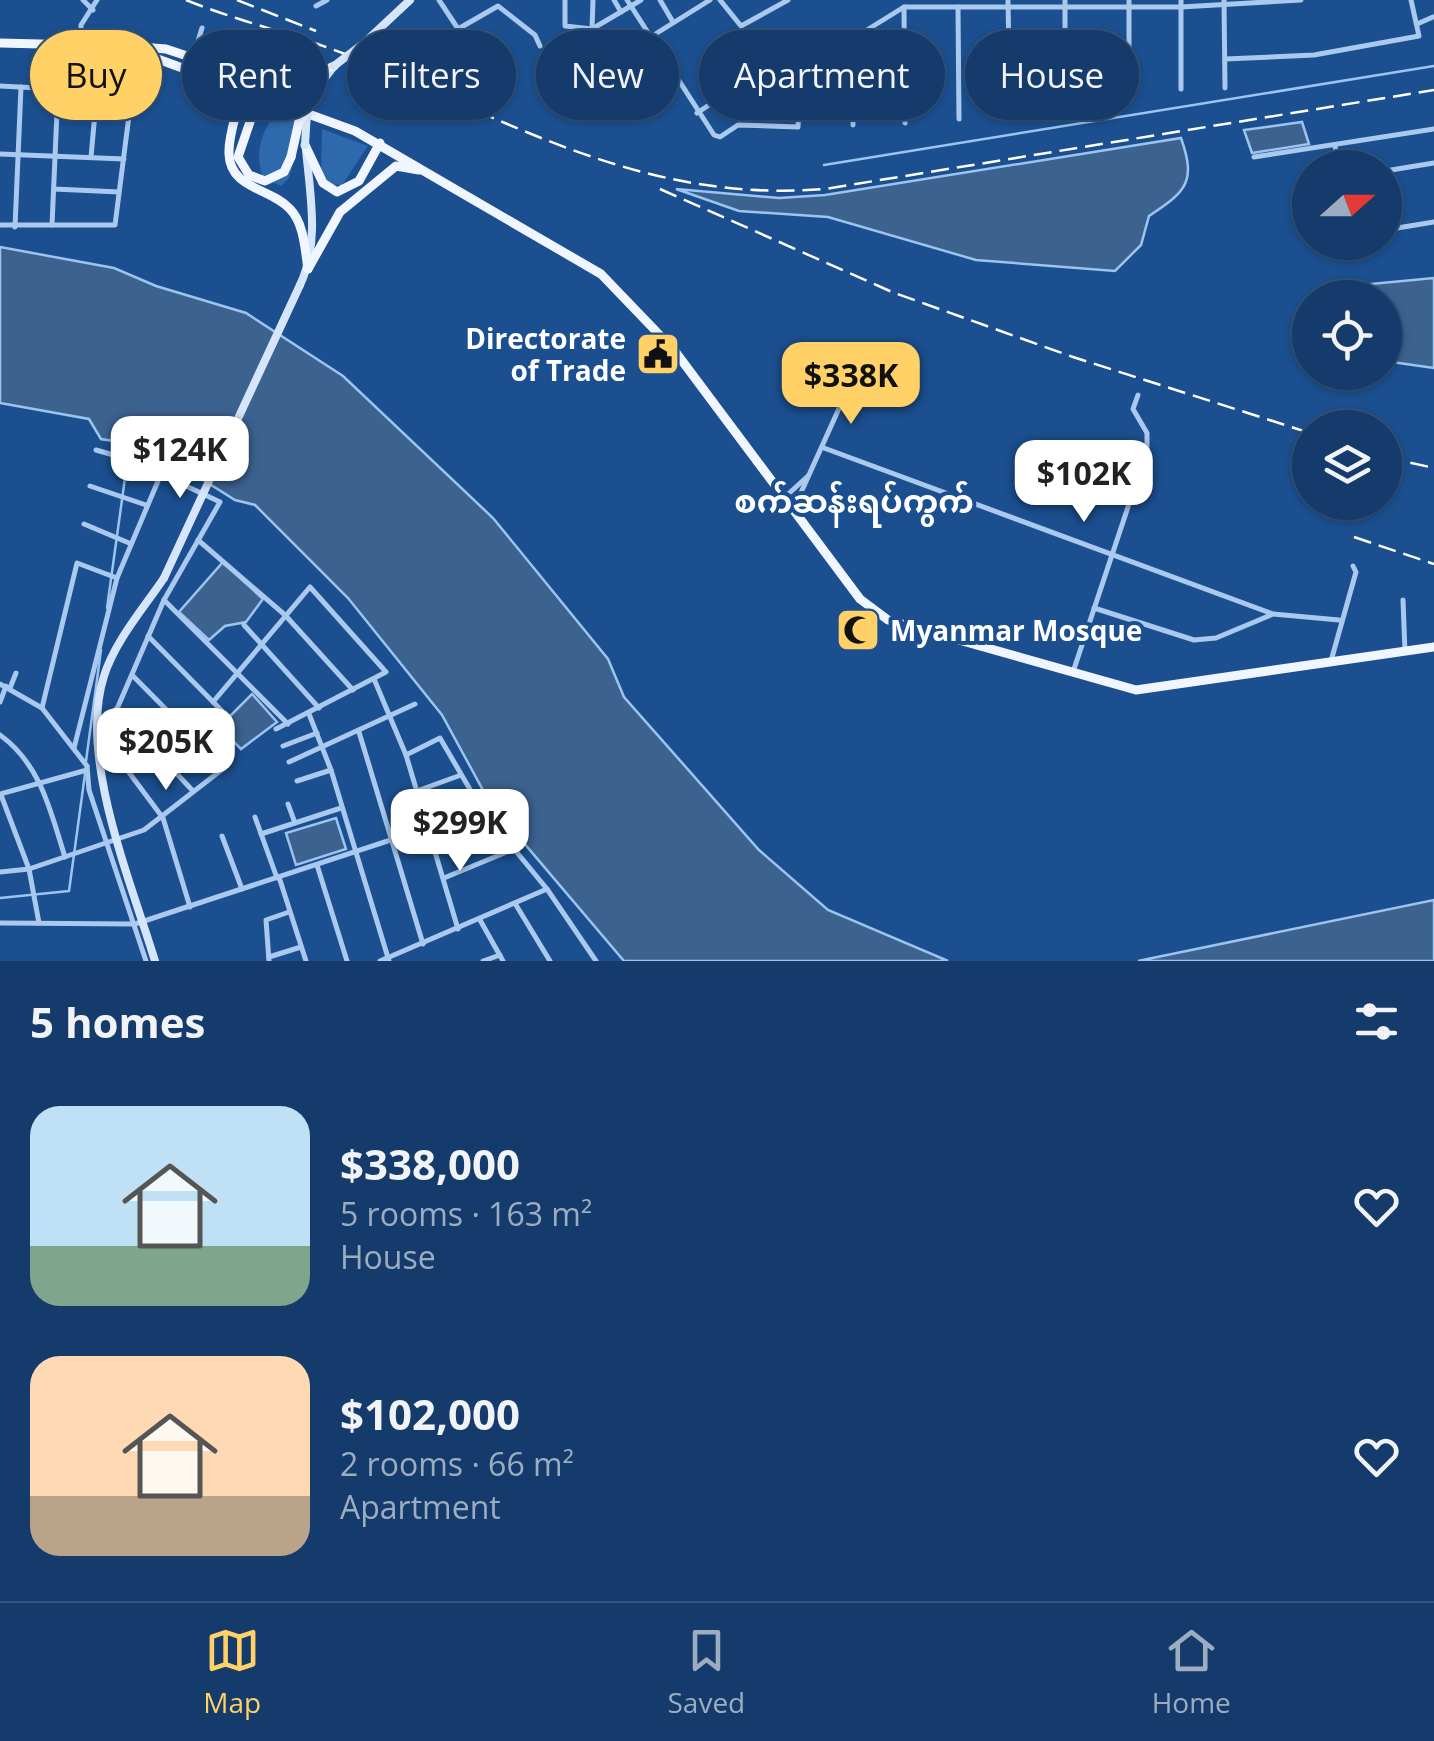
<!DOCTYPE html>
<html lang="en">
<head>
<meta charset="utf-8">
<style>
  :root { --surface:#143b6b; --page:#1d4271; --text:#f1f3f6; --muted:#9dadc1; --line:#33557e; --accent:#ffd166 }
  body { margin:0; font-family:"Open Sans","Noto Sans Myanmar",sans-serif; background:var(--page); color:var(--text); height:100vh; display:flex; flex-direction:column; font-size:38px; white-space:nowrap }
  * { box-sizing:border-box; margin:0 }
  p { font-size:32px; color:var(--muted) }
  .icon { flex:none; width:55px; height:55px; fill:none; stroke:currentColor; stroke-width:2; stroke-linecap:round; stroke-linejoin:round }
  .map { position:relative; height:961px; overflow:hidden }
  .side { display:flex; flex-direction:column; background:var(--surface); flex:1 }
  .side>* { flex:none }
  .guide { position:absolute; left:30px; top:30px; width:1375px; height:90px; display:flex; gap:20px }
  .needle { width:65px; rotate:69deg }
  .controls { position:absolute; left:1292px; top:150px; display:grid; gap:20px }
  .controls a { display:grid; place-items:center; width:110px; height:110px; border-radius:50%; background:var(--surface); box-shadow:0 2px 8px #0004,0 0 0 2px var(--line); font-size:50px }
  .price { position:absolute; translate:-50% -85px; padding:0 22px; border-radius:20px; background:#fff; color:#222; font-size:32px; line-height:65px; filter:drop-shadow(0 2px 5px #0008) }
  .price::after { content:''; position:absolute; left:50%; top:60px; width:30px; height:22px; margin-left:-15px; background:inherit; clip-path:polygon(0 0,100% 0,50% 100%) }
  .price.current { background:var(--accent); color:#111 }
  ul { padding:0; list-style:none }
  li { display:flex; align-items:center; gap:30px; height:250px; padding:0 30px }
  li span { display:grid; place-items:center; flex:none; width:280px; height:200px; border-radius:30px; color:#555 }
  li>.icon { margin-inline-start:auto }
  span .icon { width:120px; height:120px; fill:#fffc; stroke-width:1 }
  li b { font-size:42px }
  h2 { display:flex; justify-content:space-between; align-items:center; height:120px; padding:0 30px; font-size:42px }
  .pill { padding:0 35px; border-radius:45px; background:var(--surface); box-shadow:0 2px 8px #0004,0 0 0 2px var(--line); font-size:35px; line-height:90px }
  .pill.current { background:var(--accent); color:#111 }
  .dock { display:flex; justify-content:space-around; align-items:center; height:140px; border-top:2px solid var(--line); background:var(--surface); font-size:28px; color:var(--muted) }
  .dock a { display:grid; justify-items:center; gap:5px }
  .dock .current { color:var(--accent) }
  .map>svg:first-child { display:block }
</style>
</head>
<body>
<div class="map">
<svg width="1434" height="961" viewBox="0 0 1434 961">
  <rect width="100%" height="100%" fill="#1b4f8f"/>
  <g fill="#2e69ad">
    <path d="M 278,111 L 306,119 L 289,178 L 281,186 L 263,178 C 254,153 261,131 278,111 Z"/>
    <polygon points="322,129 368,146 342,185 326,184 321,174"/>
  </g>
  <g fill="#3c6290" stroke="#9cc4f0" stroke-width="2.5">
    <polygon points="1302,122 1309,144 1252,153 1244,130"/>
    <path d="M 1181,138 C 1197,183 1185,192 1149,216 L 1141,245 L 1115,271 L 976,260 L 828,217 L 739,211 L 676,189 L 779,198 L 825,195 Z"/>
    <polygon points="0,247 114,268 156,286 246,313 343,376 493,518 608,659 624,697 759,850 828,910 948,961 624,961 490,803 442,715 348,598 255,505 235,500 151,447 101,439 89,419 0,403"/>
    <polygon points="1434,278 1434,368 1392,362 1385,355 1385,298 1343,297 1339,287"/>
    <polygon points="223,562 263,599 246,622 225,626 209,640 179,612"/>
    <polygon points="252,694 277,722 241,749 219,727"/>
    <polygon points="336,818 346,849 296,865 286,833"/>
    <polygon points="1434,900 1434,961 1138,961"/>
  </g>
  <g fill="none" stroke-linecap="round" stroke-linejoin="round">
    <g stroke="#9cc4f0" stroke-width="2.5">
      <polyline points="824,165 1434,66"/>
      <polyline points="107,608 130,442"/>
      <polyline points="86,761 101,650"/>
      <polyline points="0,898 69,891 85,774"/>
    </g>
    <g stroke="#a9c9ee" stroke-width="5">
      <polyline points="83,0 93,10"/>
      <polyline points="439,0 478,59 508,82"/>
      <polyline points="565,0 565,26 592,29 641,0"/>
      <polyline points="614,0 621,12"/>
      <polyline points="627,0 714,135 720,137 738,125 798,127 801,74"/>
      <polyline points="660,0 673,22"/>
      <polyline points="720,0 741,26 788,0"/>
      <polyline points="1008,0 1010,117"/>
      <polyline points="1129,0 1129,79"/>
      <polyline points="1181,0 1181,89"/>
      <polyline points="1224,0 1225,88"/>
      <polyline points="316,6 327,0"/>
      <polyline points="904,7 905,123"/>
      <polyline points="958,7 959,119"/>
      <polyline points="1417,24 1433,17"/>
      <polyline points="458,29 498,6 535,35 540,46"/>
      <polyline points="592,29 593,0"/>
      <polyline points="649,38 710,0"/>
      <polyline points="81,44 81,25 97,0"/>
      <polyline points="193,57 202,28"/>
      <polyline points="1225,59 1314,55 1419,36 1411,0"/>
      <polyline points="0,86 132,93"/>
      <polyline points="697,113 721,97"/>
      <polyline points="1065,116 1065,0"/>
      <polyline points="853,125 854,38 904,7 1181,7 1301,0"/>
      <polyline points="1335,146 1339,168"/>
      <polyline points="0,154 124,159"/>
      <polyline points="91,157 97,91"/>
      <polyline points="1254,157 1434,129"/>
      <polyline points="1385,171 1434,163"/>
      <polyline points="54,189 119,192"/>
      <polyline points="0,225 115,225 137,53"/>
      <polyline points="52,225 60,44"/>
      <polyline points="15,227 21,87"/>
      <polyline points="1385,230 1434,222"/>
      <polyline points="824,448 1273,614 1339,620"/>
      <polyline points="96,450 131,460 220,502 164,600 104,739 163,818 190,907"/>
      <polyline points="90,486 146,505"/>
      <polyline points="785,497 808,476"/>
      <polyline points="794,508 846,393"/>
      <polyline points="84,524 129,543"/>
      <polyline points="198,540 285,615 353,690"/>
      <polyline points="164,600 288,724"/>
      <polyline points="1403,600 1405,652"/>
      <polyline points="1094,608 1194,640 1216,638 1271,615"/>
      <polyline points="244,625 319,708"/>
      <polyline points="148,636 224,713"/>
      <polyline points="1331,661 1356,572 1353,566"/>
      <polyline points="1073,672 1147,450 1147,433 1133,409 1138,395"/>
      <polyline points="374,679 406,755 458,929"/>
      <polyline points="0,684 42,708 87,766"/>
      <polyline points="10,688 16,673"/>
      <polyline points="0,702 6,686"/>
      <polyline points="213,702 310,587 386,672 276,729"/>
      <polyline points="42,708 77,563 117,578"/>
      <polyline points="116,709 193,791"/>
      <polyline points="309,714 331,770 389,961"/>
      <polyline points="359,732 423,944"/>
      <path d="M 0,735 C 41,765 50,810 65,857"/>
      <polyline points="283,746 317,733"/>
      <polyline points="74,748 117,578 161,474"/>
      <polyline points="406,755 440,738 482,810 547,889 596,961"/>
      <polyline points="289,762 415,704"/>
      <polyline points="87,766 89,790 146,961"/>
      <polyline points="297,781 331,770"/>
      <polyline points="417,791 461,775"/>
      <polyline points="0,794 87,770"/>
      <polyline points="1,795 29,869 39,923"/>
      <polyline points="288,804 295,823"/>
      <polyline points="255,817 277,878"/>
      <polyline points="261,834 341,808"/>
      <polyline points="222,836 242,889"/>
      <polyline points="317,865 347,961"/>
      <polyline points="0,872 29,869 144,830 224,768 133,676"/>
      <polyline points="279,877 306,961"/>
      <polyline points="444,878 514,849"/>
      <polyline points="516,905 550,961"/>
      <polyline points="480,920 503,961"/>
      <polyline points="0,923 135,924 482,810"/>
      <polyline points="269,957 301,947"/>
      <polyline points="269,961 266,920 289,912"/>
      <polyline points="380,961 547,889"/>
      <polyline points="483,961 500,955"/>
    </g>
    <g stroke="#d6e6fa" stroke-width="8">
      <polyline points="364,43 410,0"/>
      <polyline points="307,112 312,95 334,66"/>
      <path d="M 300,285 C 320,243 310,194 306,150"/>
      <path d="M 155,961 C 131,882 78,756 104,676 C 115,641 143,609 164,578"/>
    </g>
    <g stroke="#f0f6ff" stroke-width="9">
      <polyline points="0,43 122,46 355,131 601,274 674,350 860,599 888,620 1136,690 1434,647"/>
      <polyline points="128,46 166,49 284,88 334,66"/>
      <path d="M 241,92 C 238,112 228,134 229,154 C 230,189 271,188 290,209 C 304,223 305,250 308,269"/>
      <polyline points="286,109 252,116 238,157 249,175 265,181 284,172 291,157"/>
      <polyline points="305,145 323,183 337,192 359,181 380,143"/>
      <polyline points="308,269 340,212 396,166 419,170"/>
    </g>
    <g stroke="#fff" stroke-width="2.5" stroke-dasharray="18 8" stroke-linecap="butt">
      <path d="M 186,0 C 238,21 293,34 345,54 C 509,120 642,204 825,189 L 1434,90"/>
      <polyline points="237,0 316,31"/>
      <polyline points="660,189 892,292 1073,357 1310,433"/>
      <polyline points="1385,457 1434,468"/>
      <polyline points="1354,537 1434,564"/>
    </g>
    <g stroke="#d6e6fa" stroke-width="8">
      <polyline points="334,66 364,43"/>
      <polyline points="305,145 307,112"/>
      <polyline points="164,578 300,285"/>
    </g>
    <polyline stroke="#f0f6ff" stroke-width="9" points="291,157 299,121 307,112"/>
  </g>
  <defs>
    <symbol id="civic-square" viewBox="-11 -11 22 22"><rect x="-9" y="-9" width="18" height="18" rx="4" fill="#ffd166" stroke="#1b4f8f"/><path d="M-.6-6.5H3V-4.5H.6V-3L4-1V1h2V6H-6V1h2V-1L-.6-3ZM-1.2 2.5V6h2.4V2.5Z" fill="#111"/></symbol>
    <symbol id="mosque-square" viewBox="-11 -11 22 22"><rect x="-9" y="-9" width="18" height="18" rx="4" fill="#ffd166" stroke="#1b4f8f"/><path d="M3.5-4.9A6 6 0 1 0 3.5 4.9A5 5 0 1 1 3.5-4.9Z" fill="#111"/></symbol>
  </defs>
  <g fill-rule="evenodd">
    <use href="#civic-square" x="633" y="329" width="50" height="50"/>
    <use href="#mosque-square" x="833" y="605" width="50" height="50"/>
  </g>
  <g text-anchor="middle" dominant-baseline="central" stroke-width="8" stroke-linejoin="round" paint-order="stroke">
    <g font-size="28" font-weight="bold" fill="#fff" stroke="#1b4f8f" text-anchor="end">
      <text x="626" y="338">Directorate<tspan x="626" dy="32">of Trade</tspan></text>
      <text x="890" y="630" text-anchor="start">Myanmar Mosque</text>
    </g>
    <g font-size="32" font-weight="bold" fill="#fff" stroke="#1b4f8f">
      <text x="854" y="500">စက်ဆန်းရပ်ကွက်</text>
    </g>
  </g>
</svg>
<div class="controls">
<a><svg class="needle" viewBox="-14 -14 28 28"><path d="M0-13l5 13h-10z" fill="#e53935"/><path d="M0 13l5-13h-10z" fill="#9dadc1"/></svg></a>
<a><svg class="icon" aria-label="locate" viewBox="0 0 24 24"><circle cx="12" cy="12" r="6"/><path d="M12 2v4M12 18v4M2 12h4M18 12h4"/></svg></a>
<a><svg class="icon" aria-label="layers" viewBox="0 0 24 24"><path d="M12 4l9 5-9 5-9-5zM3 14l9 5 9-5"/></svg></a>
</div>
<b class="price current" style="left:851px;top:427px">$338K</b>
<b class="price" style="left:180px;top:501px">$124K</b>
<b class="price" style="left:1084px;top:525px">$102K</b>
<b class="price" style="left:166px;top:793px">$205K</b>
<b class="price" style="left:460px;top:874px">$299K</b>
<div class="guide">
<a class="pill current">Buy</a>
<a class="pill">Rent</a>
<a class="pill">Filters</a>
<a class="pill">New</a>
<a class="pill">Apartment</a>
<a class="pill">House</a>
</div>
</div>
<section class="side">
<h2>5 homes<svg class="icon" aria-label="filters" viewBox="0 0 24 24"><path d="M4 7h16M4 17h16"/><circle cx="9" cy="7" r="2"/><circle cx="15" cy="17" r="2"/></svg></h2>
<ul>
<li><span style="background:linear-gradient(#bfe0f5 70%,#7fa58c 0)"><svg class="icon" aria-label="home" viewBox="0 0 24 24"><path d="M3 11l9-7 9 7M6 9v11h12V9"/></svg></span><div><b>$338,000</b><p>5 rooms · 163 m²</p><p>House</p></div><svg class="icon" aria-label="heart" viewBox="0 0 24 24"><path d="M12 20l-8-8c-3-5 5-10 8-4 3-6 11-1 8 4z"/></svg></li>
<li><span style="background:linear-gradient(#ffd9b3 70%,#b9a48a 0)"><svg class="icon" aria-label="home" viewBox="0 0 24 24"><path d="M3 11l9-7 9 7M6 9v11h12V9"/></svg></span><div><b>$102,000</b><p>2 rooms · 66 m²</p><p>Apartment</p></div><svg class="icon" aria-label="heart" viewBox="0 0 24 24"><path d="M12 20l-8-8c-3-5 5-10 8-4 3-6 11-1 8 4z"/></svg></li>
</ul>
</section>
<nav class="dock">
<a class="current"><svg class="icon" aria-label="map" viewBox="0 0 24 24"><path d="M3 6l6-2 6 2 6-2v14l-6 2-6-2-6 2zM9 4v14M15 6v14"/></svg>Map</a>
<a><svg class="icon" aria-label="saved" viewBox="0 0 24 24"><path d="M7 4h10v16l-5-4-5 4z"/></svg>Saved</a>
<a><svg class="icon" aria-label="home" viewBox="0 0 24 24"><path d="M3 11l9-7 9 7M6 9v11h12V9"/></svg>Home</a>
</nav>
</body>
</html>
